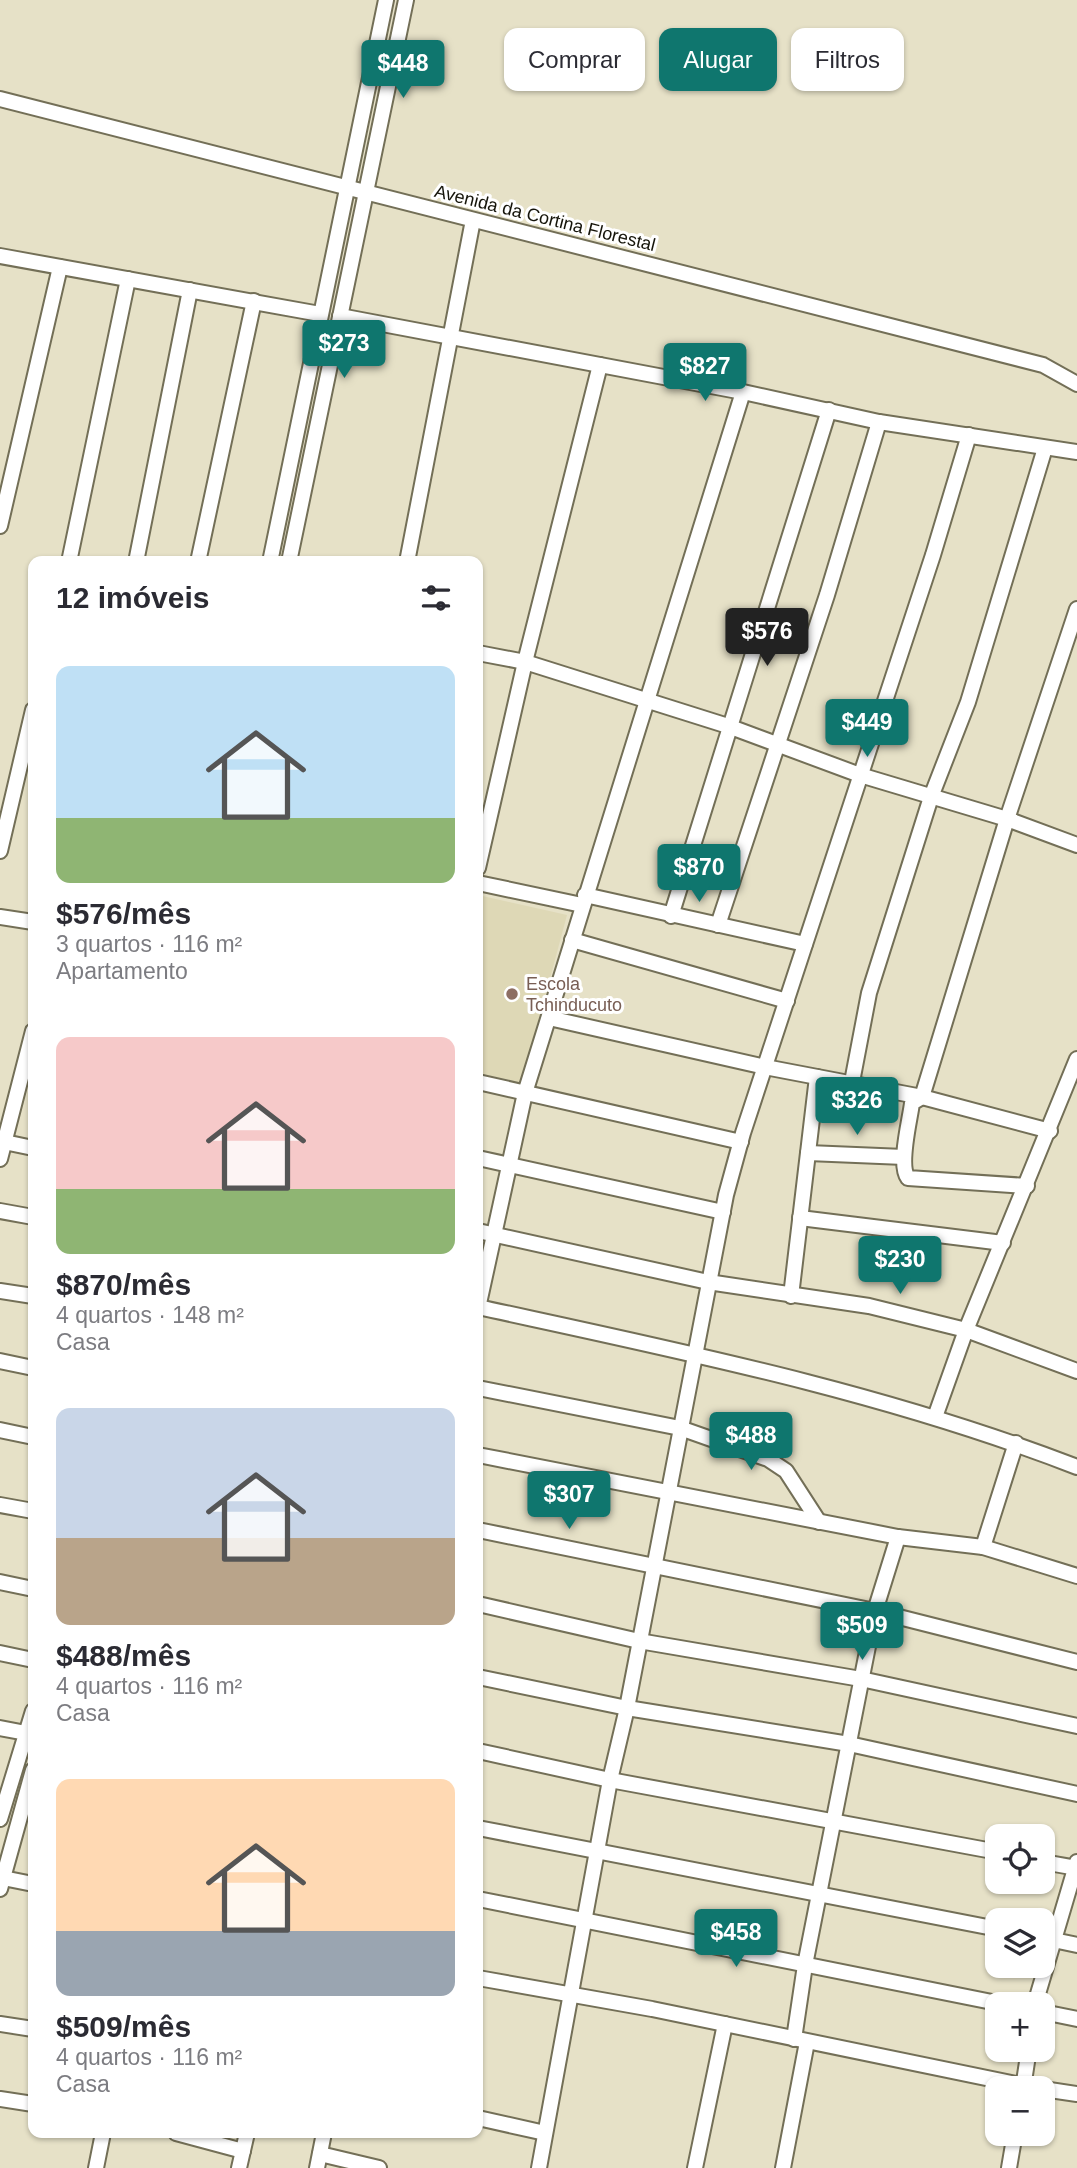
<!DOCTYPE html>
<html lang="pt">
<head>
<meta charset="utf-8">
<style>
  :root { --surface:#fff; --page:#f7f7f7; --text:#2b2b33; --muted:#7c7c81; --accent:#0f766e }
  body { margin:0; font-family:Arial,sans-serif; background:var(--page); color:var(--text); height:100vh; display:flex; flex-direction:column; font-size:26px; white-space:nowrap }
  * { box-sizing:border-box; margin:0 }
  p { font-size:23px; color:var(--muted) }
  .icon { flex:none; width:38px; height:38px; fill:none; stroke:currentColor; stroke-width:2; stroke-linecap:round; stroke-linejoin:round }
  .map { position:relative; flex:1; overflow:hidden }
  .drawer { position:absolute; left:28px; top:556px; width:455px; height:1582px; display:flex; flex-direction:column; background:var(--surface); border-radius:14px; box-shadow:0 2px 5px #0004 }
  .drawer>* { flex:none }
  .hud { position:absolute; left:504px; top:28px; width:467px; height:63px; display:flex; gap:14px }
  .controls { position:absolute; left:985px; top:1824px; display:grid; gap:14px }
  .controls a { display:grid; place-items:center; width:70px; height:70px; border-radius:14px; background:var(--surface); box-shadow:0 2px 5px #0004; font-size:35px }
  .price { position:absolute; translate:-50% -60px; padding:0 16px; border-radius:7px; background:var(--accent); color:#fff; font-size:23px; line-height:46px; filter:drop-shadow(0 2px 4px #0008) }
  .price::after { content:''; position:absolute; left:50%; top:42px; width:21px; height:16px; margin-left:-10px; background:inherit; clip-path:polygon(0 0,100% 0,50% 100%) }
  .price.on { background:#222; color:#fff }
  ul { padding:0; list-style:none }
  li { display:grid; align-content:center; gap:14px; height:371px; padding:0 28px }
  li span { display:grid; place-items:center; height:217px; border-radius:14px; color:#555 }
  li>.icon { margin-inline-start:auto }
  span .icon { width:126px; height:126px; fill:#fffc; stroke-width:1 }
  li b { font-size:30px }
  h2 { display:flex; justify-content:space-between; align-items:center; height:84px; padding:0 28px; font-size:30px }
  .tag { padding:0 24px; border-radius:14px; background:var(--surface); box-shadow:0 2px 5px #0004; font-size:24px; line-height:63px }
  .tag.on { background:var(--accent); color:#fff }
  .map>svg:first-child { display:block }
</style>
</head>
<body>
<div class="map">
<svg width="1077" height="2168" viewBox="0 0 1077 2168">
  <rect width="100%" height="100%" fill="#e6e1c7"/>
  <polygon fill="#ded8b6" points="478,895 567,915 522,1083 478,1073"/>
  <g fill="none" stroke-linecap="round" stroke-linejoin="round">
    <defs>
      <g id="minor">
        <polyline points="0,99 1043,365 1077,384"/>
        <polyline points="0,256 320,314"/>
        <polyline points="340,316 743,392 879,422 1077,452"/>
        <polyline points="0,526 60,267"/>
        <polyline points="69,562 128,279"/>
        <polyline points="136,562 190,290"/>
        <polyline points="198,562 254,301"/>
        <polyline points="270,562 386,0"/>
        <polyline points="289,562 406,0"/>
        <polyline points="407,562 473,220"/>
        <polyline points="478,653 525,662 728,726 860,775 1007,819 1077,845"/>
        <polyline points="0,851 33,710"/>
        <polyline points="478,868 525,662 600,365"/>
        <polyline points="478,883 582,905"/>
        <polyline points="585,895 805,944"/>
        <polyline points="671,916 829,410"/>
        <polyline points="0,917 33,922"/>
        <polyline points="718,925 827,595 879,422"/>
        <polyline points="572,940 787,1001"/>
        <polyline points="549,1018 765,1067 922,1097 1050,1131"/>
        <polyline points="478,1082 741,1142"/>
        <polyline points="852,1082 869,993 931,797 968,702 1045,448"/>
        <polyline points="0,1141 33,1148"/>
        <polyline points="808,1153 904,1157"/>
        <polyline points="478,1158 723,1212"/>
        <polyline points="0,1159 33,1031"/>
        <path d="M 1027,1186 L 908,1178 C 898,1165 910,1120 912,1103 L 922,1097 L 1007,819 L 1077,609"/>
        <polyline points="0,1211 33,1217"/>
        <polyline points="800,1218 1003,1243"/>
        <polyline points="478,1231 708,1282 869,1306 966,1330 1077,1371"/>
        <polyline points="0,1291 33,1296"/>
        <polyline points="791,1296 817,1077"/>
        <path d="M 478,1307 C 680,1351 884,1392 1077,1467"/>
        <polyline points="478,1308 525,1093 743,392"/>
        <polyline points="0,1361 33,1368"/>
        <polyline points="478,1388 680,1428 768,1459 786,1471 819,1522"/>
        <polyline points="935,1417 966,1330 1077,1059"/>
        <polyline points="0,1430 33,1437"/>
        <polyline points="478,1455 898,1537 983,1547 1077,1576"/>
        <polyline points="0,1505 33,1511"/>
        <polyline points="478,1530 875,1611 1077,1662"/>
        <polyline points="983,1547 1016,1443"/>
        <polyline points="0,1582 33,1589"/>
        <polyline points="478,1604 639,1641 861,1679 1077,1726"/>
        <polyline points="0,1653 33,1660"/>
        <polyline points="478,1677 627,1708 849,1744 1077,1794"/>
        <polyline points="0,1728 26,1733"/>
        <polyline points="478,1751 610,1780 998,1852"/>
        <polyline points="0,1819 33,1711"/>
        <polyline points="478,1828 998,1929"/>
        <polyline points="1043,1862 1077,1868"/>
        <polyline points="3,1878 33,1884"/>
        <polyline points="0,1889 33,1770"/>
        <polyline points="478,1899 1002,2004"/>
        <polyline points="1044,1938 1077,1945"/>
        <polyline points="478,1978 652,2009 1035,2088"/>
        <polyline points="1035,2004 1077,1862"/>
        <polyline points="1043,2012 1077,2019"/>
        <polyline points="0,2024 33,2029"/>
        <polyline points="794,2039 805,1965 875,1611 898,1537"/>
        <polyline points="1023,2088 1029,2049"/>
        <polyline points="1043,2089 1077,2094"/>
        <polyline points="0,2099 33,2104"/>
        <polyline points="478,2118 545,2133"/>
        <polyline points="176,2133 243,2151"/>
        <polyline points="320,2154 379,2168"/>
        <polyline points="96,2168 103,2133"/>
        <polyline points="239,2168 247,2133"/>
        <polyline points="317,2168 324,2133"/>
        <polyline points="539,2168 610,1780 627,1708 726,1195 743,1133 933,555 969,435"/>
        <polyline points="695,2168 725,2024"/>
        <polyline points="783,2168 807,2042"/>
        <polyline points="1009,2168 1015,2133"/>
      </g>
    </defs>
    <use href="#minor" stroke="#736f57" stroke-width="18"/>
    <use href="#minor" stroke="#fff" stroke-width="14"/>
  </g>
  <circle fill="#8d6e63" stroke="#fff" stroke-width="2.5" cx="512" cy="994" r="7"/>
  <g text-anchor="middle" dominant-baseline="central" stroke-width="6" stroke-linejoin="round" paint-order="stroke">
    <g font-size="18" fill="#15140a" stroke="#fff">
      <text transform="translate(545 218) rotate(14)">Avenida da Cortina Florestal</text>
    </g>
    <g font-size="18" fill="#785e54" stroke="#fff" text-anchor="start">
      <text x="526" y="984">Escola<tspan x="526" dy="21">Tchinducuto</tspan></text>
    </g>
  </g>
</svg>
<div class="controls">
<a><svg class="icon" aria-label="locate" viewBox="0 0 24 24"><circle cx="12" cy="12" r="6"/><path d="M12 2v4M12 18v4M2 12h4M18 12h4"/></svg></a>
<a><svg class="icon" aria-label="layers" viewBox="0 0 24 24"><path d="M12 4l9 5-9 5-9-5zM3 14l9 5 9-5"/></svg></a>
<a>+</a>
<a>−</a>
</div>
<b class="price" style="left:403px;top:100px">$448</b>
<b class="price" style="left:344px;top:380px">$273</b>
<b class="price" style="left:705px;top:403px">$827</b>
<b class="price on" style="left:767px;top:668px">$576</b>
<b class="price" style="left:867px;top:759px">$449</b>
<b class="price" style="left:699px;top:904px">$870</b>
<b class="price" style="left:857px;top:1137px">$326</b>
<b class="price" style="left:900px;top:1296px">$230</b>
<b class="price" style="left:751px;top:1472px">$488</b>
<b class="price" style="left:569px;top:1531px">$307</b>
<b class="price" style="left:862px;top:1662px">$509</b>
<b class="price" style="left:736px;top:1969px">$458</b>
<div class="hud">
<a class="tag">Comprar</a>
<a class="tag on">Alugar</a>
<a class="tag">Filtros</a>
</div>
<section class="drawer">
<h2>12 imóveis<svg class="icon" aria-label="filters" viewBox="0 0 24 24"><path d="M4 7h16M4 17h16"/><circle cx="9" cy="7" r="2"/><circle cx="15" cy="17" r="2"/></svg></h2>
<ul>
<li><span style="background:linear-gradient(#bfe0f5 70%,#8fb573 0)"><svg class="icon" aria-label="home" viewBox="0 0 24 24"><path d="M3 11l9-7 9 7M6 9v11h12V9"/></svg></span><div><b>$576/mês</b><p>3 quartos · 116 m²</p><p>Apartamento</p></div></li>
<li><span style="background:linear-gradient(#f6c9c9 70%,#8fb573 0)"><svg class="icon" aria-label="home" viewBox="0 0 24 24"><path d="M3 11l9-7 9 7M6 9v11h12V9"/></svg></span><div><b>$870/mês</b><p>4 quartos · 148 m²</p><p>Casa</p></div></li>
<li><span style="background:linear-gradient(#c9d6e8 60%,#b9a48a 0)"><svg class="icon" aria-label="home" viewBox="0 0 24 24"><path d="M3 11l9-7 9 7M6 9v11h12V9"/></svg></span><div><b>$488/mês</b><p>4 quartos · 116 m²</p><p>Casa</p></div></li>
<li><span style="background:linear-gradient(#ffd9b3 70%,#9aa5b1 0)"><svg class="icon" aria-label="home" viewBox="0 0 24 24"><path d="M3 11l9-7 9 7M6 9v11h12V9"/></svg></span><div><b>$509/mês</b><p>4 quartos · 116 m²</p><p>Casa</p></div></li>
</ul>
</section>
</div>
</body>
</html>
